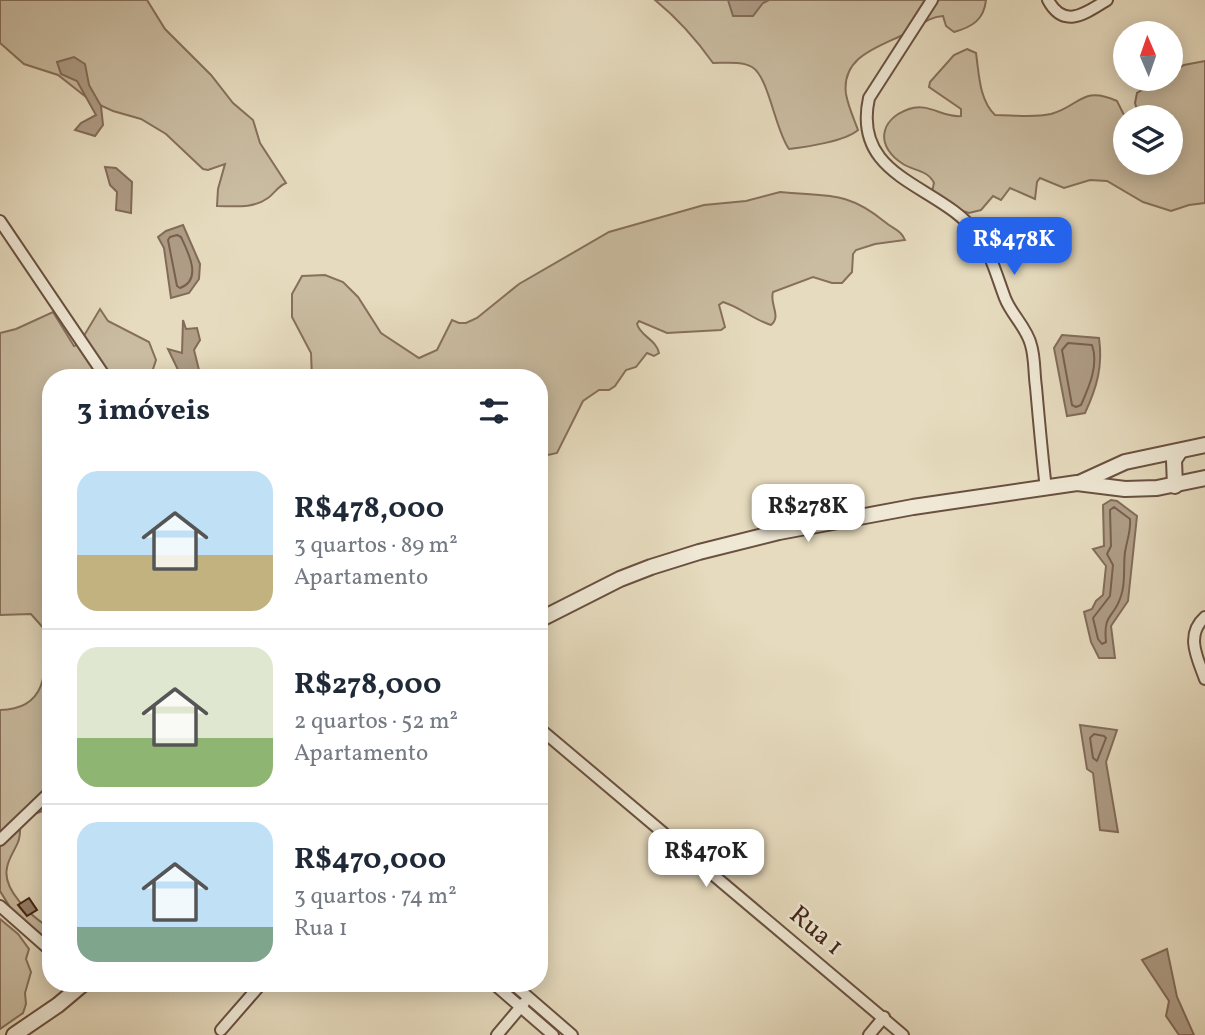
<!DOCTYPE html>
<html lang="pt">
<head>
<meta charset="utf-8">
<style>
  :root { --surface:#fff; --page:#f2f2f3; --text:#1f2937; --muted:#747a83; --line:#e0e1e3; --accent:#2563eb }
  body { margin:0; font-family:Vollkorn,serif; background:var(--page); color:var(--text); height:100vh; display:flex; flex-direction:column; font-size:26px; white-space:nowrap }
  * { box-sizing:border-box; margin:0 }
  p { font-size:23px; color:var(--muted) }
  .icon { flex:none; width:38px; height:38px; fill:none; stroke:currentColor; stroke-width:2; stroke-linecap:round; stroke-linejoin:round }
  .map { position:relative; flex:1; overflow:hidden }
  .sheet { position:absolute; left:42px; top:369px; width:506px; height:623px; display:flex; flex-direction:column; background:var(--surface); border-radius:28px; box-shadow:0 4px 18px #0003 }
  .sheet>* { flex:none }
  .needle { width:46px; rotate:358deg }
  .buttons { position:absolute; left:1113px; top:21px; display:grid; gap:14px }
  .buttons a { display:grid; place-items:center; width:70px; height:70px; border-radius:50%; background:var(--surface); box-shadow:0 4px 18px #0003; font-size:35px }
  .price { position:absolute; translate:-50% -60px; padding:0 16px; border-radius:14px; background:#fff; color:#222; font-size:23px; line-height:46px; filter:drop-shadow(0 2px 4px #0008) }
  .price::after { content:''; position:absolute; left:50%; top:42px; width:21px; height:16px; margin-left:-10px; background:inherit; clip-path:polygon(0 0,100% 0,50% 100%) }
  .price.current { background:var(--accent); color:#fff }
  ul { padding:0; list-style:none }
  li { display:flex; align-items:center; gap:21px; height:175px; padding:0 35px }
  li+li { border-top:2px solid var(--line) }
  li span { display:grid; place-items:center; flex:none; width:196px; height:140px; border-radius:21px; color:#555 }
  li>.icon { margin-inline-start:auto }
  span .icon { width:84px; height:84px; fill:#fffc; stroke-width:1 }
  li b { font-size:30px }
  h2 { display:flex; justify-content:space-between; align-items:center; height:84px; padding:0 35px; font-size:30px }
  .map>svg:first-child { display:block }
</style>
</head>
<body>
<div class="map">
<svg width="1205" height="1035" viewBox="0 0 1205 1035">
  <rect width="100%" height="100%" fill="#e6dbbe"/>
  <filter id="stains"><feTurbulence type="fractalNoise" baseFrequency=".00286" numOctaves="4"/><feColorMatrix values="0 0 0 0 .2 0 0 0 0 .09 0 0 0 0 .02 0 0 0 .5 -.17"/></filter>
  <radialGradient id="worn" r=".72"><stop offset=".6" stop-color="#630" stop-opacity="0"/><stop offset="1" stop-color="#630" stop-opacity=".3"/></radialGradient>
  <g fill="#cabca1" stroke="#866f5c" stroke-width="2">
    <path d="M 0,0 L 147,0 L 165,29 L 211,75 L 233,103 L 253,120 L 260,143 L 286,183 C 278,186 275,193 268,198 C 253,209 234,206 217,206 L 218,189 L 225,164 L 208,170 L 203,169 L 166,134 L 141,119 L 113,111 L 91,101 L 58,75 L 24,64 L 0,43 Z"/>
    <path d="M 655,0 L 986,0 C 984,20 972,27 954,32 L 946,26 L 943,16 C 927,17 919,27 905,34 C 878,47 841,57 846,94 C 848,106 854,119 858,130 C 846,141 806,147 789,149 C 775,130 769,77 752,67 C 742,61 725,63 713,63 C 696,39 677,18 655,0 Z"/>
    <path d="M 967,49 L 976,53 C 979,73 979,100 995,115 C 1012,115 1034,118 1051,114 C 1080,106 1082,85 1117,101 L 1125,117 L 1125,163 L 1171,163 L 1171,117 L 1139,117 L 1135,103 L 1137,93 L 1161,79 L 1171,79 L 1171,73 L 1184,65 L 1205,61 L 1205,203 L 1189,205 L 1171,211 L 1143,202 L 1107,181 L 1090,180 L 1064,188 L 1040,178 L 1037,182 L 1035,199 L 1010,188 L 1001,200 L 993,196 L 981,210 L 969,213 L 933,201 L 931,196 L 934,183 C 928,170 914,171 903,164 C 876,147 878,120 909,109 C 928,102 943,118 961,116 L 961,109 L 929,87 L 930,82 L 954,55 Z"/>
    <path d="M 780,192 C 827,197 846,190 885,222 C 893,229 901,230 905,240 L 875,244 L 856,250 L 853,254 L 852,272 L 842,283 L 832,283 L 813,277 L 773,292 C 769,304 782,316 771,325 C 754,320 740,307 723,302 L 719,305 L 725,327 L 721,330 L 667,333 L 639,321 L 637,324 C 641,337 656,339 659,353 L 654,356 L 647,353 L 636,367 L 626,370 L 615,386 L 609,390 L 599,390 L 583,401 L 557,453 L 539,457 L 539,378 L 312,378 L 311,353 L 292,317 L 292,294 L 302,276 L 325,275 L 343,282 L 358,297 L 381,333 L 419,358 L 437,350 L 452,320 L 459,323 L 466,323 L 477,318 L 519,284 L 609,232 L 704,205 L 746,201 Z"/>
    <path d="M 100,309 L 108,321 L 149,342 L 156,360 L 150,378 L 51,378 L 51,808 L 20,819 C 20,827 21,835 18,842 C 15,850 8,859 7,868 C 2,889 31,916 47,926 L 43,940 L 18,920 L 0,891 L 0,710 C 50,709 46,667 45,630 L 31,614 L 0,615 L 0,333 L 16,329 L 53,312 L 74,346 L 79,344 Z"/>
    <polygon points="0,919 18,934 29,949 26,959 31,972 25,993 26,1004 23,1013 0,1029"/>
  </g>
  <g fill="#ae9c85" stroke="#826b59" stroke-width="2">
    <polygon points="728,0 769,0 763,3 753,16 733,16"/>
    <polygon points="74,57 85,64 89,85 101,106 103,125 95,136 75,130 81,123 96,115 77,81 61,74 57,62"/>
    <polygon points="105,167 116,168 132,182 131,213 116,210 117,192 110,185"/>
    <polygon points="183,225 200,264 199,279 189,293 171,298 164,248 158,237 166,231"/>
    <polygon points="183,320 186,329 197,328 200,340 194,350 201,378 184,378 179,372 168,349 182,353"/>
    <path d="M 1062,335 L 1099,338 C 1103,366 1097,387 1085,413 L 1067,416 L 1054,348 Z"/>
    <polygon points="1111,500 1117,501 1137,516 1128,601 1111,626 1115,658 1099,658 1091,642 1084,612 1092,609 1096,601 1103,595 1106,566 1093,549 1104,546 1103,505"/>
    <polygon points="1080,725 1117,730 1106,762 1118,832 1100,830 1093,773 1087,769"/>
    <polygon points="1167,949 1177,997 1194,1035 1179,1035 1166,1016 1169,1001 1142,960"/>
  </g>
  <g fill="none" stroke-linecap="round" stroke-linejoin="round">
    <g stroke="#785f4e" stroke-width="2">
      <path d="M 177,235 L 181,237 C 188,252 203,280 180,288 L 177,286 L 168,240 L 170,237 Z"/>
      <path d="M 1068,343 L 1092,345 C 1099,365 1089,387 1081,405 L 1076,407 L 1072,405 L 1062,350 Z"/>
      <path d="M 1114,507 L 1130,519 C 1131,531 1127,540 1125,552 C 1123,567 1126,582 1121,596 C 1114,619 1103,612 1106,642 L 1102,644 L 1098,639 L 1093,618 L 1110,596 L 1113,565 L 1107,554 L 1111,546 L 1110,510 Z"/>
      <polygon points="1094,734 1104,736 1106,738 1097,761 1093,758 1090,738"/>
    </g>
  </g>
  <polygon fill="#97826d" stroke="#412216" stroke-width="2" points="29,898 37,910 27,916 18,905"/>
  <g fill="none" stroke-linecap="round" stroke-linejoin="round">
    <defs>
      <g id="minor">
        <path d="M 932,0 L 869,98 C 851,180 941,184 977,234 C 991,253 997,277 1005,298 C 1011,314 1027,328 1031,345 C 1035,358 1034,374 1036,387 C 1039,421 1042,455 1046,489"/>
        <path d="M 1048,0 C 1064,30 1086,13 1107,0"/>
        <polyline points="0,221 106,378"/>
        <path d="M 1205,617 C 1185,635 1197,657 1205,679"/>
        <polyline points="539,728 903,1035"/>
        <polyline points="0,840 51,791"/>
        <polyline points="0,906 51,951"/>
        <polyline points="494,984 553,1035"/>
        <polyline points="513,984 572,1035"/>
        <polyline points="221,1030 261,984"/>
        <polyline points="497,1035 524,1003"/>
        <polyline points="869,1035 884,1017"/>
      </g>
      <g id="tertiary">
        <polyline points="1079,483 1125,462 1205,445"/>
        <polyline points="1175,486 1174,460 1180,451"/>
        <polyline points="539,620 620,579 651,567 699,552 779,532 913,507 1077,483 1125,489 1157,488 1205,478"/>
        <polyline points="14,1035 58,1005 83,984"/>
      </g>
    </defs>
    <use href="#minor" stroke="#6a5040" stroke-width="14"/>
    <use href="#tertiary" stroke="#6a5040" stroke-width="18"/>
    <use href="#minor" stroke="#efe8d5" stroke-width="10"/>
    <use href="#tertiary" stroke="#efe8d5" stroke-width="14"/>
  </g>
  <g text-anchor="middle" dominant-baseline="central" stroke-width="5" stroke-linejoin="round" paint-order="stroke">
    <g font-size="26" fill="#412216" stroke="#efe8d5">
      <text transform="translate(816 931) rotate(40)">Rua 1</text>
    </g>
  </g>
  <rect width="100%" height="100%" filter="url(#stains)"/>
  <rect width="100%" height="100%" fill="url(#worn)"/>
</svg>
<div class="buttons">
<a><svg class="needle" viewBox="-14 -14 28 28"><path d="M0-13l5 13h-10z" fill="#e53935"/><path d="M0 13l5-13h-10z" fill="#747a83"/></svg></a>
<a><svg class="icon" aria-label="layers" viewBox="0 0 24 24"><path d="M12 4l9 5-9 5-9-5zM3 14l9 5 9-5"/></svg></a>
</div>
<b class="price current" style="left:1014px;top:277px">R$478K</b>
<b class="price" style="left:808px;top:544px">R$278K</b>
<b class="price" style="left:706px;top:889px">R$470K</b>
<section class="sheet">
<h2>3 imóveis<svg class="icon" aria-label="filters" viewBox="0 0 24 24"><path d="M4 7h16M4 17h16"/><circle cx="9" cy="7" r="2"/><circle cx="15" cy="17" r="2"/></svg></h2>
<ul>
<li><span style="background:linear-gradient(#bfe0f5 60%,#c2b280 0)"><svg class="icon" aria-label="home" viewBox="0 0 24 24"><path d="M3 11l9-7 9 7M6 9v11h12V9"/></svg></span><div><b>R$478,000</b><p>3 quartos · 89 m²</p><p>Apartamento</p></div></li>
<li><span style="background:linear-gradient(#dfe7d0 65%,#8fb573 0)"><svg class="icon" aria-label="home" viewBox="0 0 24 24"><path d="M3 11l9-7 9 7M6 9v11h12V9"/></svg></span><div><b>R$278,000</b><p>2 quartos · 52 m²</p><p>Apartamento</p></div></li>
<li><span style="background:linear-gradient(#bfe0f5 75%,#7fa58c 0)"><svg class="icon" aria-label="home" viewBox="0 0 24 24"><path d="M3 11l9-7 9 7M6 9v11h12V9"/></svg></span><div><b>R$470,000</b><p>3 quartos · 74 m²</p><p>Rua 1</p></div></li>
</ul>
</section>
</div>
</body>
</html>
